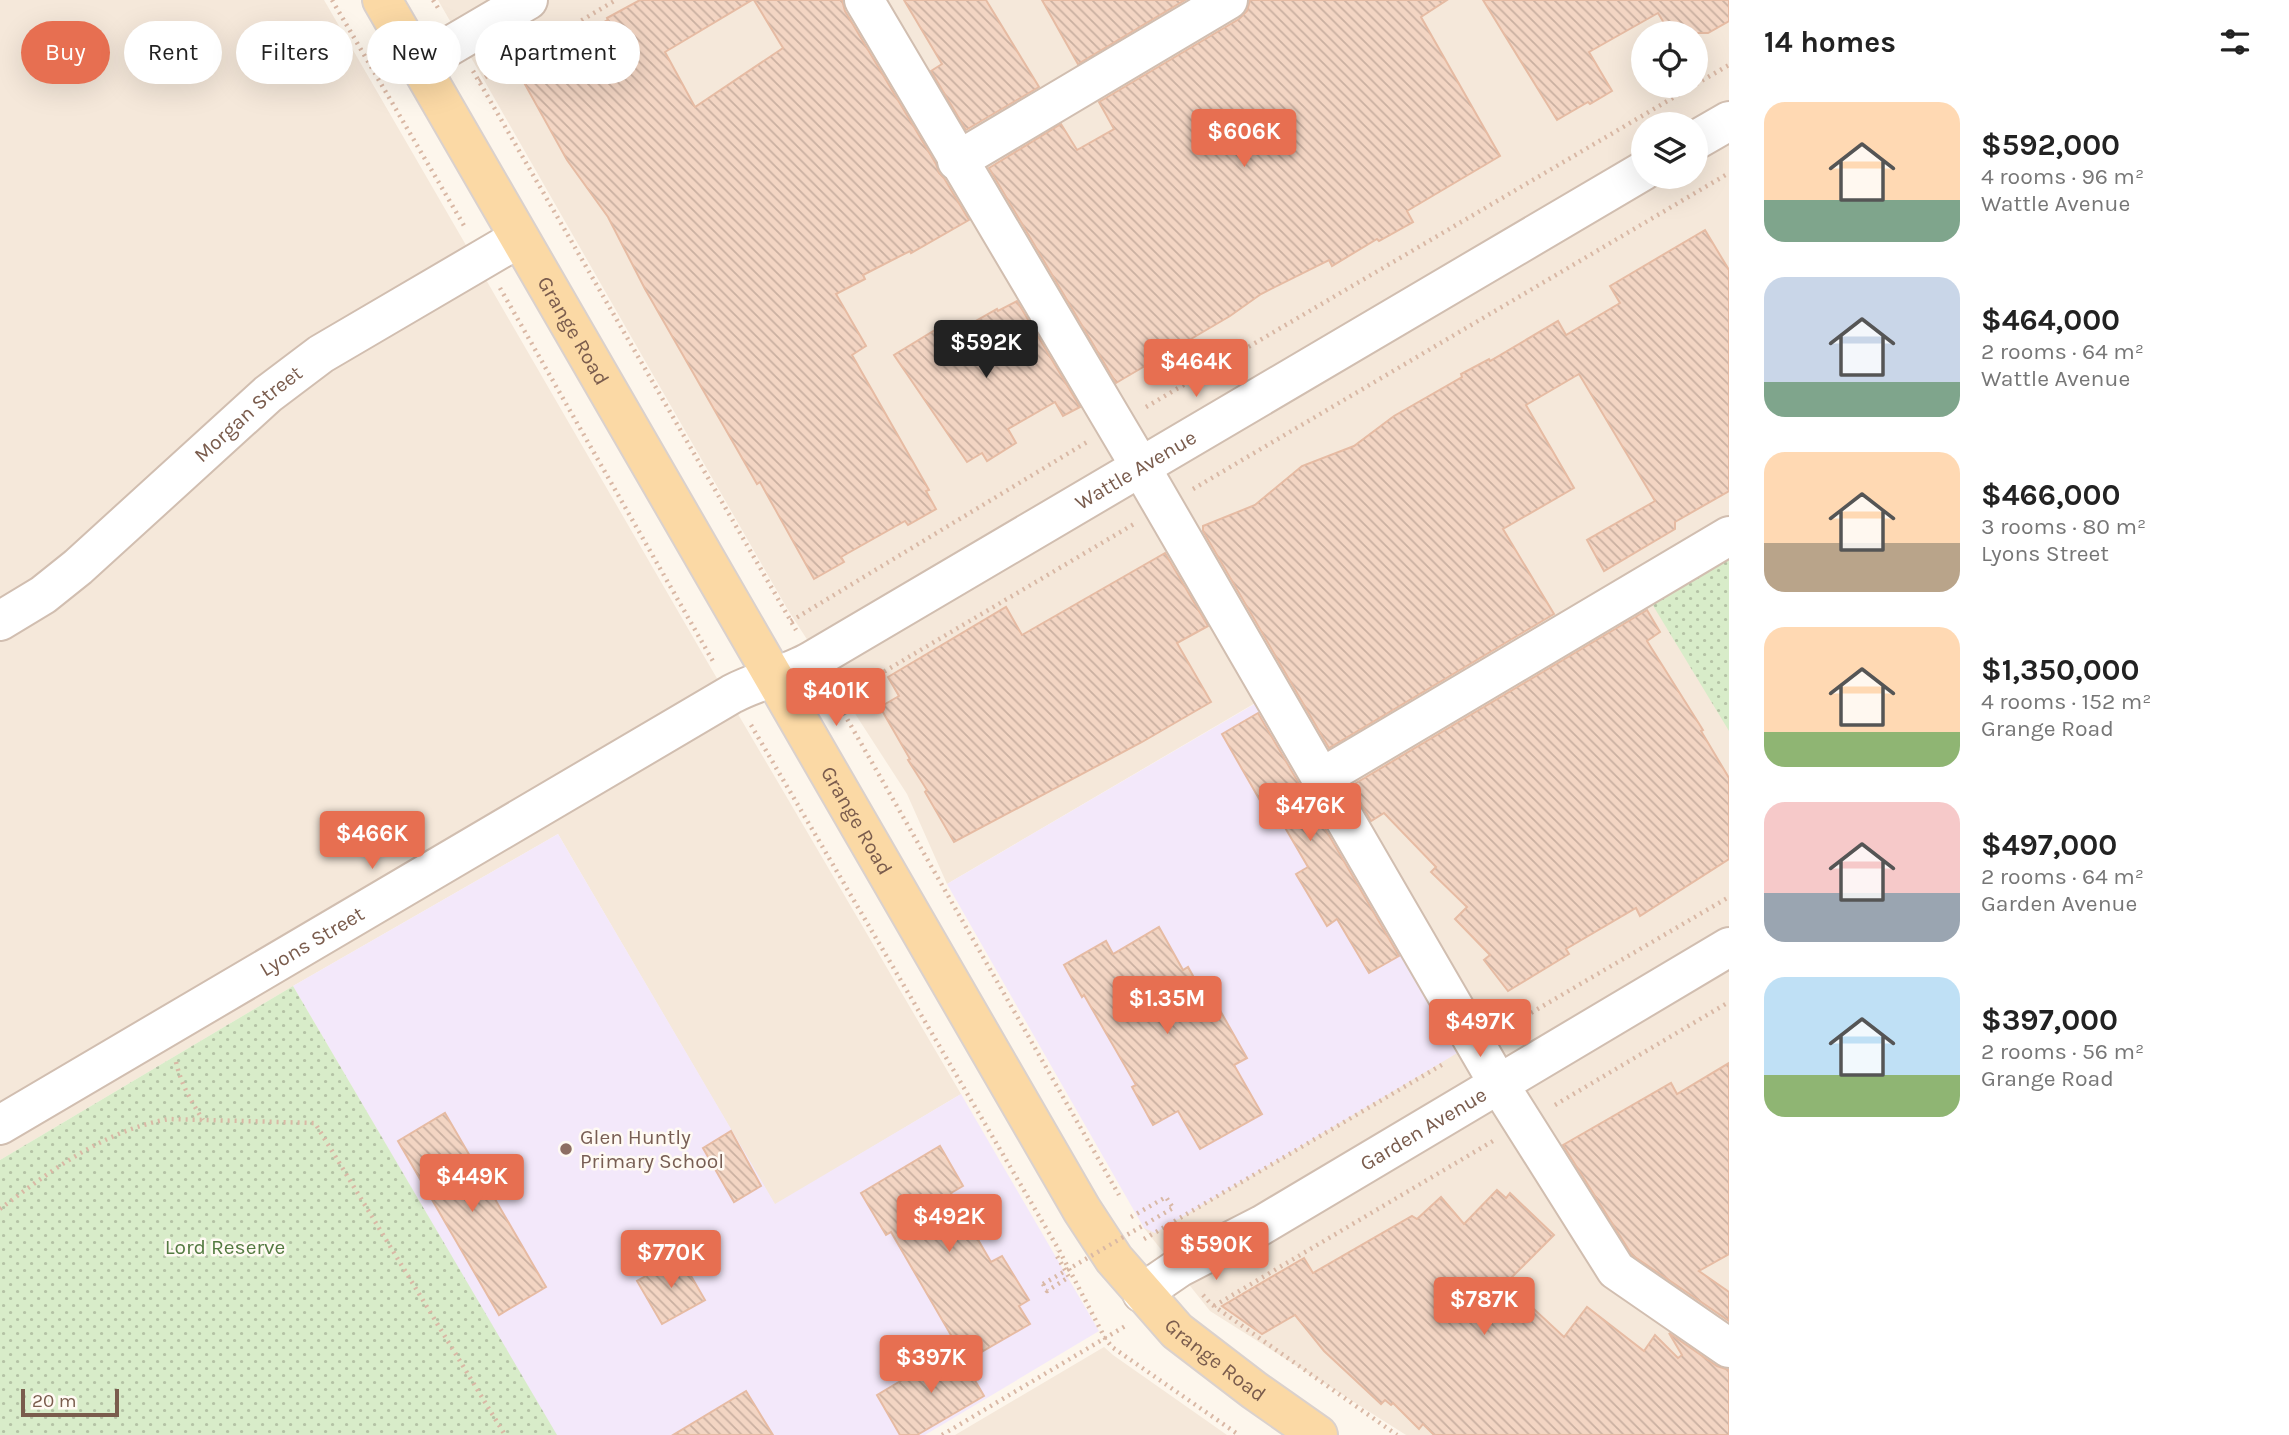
<!DOCTYPE html>
<html lang="en">
<head>
<meta charset="utf-8">
<style>
  :root { --surface:#fff; --page:#f6f6f6; --text:#222; --muted:#767676; --accent:#e76f51 }
  body { margin:0; font-family:Karla,sans-serif; background:var(--page); color:var(--text); height:100vh; display:flex; flex-direction:column; font-size:26px; white-space:nowrap }
  * { box-sizing:border-box; margin:0 }
  p { font-size:23px; color:var(--muted) }
  .icon { flex:none; width:38px; height:38px; fill:none; stroke:currentColor; stroke-width:2; stroke-linecap:round; stroke-linejoin:round }
  .map { position:relative; flex:1; overflow:hidden }
  .drawer { display:flex; flex-direction:column; background:var(--surface); width:560px }
  .drawer>* { flex:none }
  .top-card { position:absolute; left:21px; top:21px; width:665px; height:63px; display:flex; gap:14px }
  .buttons { position:absolute; left:1631px; top:21px; display:grid; gap:14px }
  .buttons a { display:grid; place-items:center; width:77px; height:77px; border-radius:50%; background:var(--surface); box-shadow:0 7px 28px #0002; font-size:35px }
  .scale { position:absolute; left:21px; bottom:18px; width:98px; box-sizing:border-box; padding-left:7px; border:4px solid #7a5c4d; border-top:0; font-size:19px; line-height:24px; white-space:nowrap; color:#7a5c4d; -webkit-text-stroke:5px #fffaf3; paint-order:stroke }
  .price { position:absolute; translate:-50% -60px; padding:0 16px; border-radius:7px; background:var(--accent); color:#fff; font-size:23px; line-height:46px; filter:drop-shadow(0 2px 4px #0008) }
  .price::after { content:''; position:absolute; left:50%; top:42px; width:21px; height:16px; margin-left:-10px; background:inherit; clip-path:polygon(0 0,100% 0,50% 100%) }
  .price.selected { background:#222; color:#fff }
  ul { padding:0; list-style:none }
  li { display:flex; align-items:center; gap:21px; height:175px; padding:0 35px }
  li span { display:grid; place-items:center; flex:none; width:196px; height:140px; border-radius:21px; color:#555 }
  li>.icon { margin-inline-start:auto }
  span .icon { width:84px; height:84px; fill:#fffc; stroke-width:1 }
  li b { font-size:30px }
  h2 { display:flex; justify-content:space-between; align-items:center; height:84px; padding:0 35px; font-size:30px }
  .chip { padding:0 24px; border-radius:32px; background:var(--surface); box-shadow:0 7px 28px #0002; font-size:24px; line-height:63px }
  .chip.selected { background:var(--accent); color:#fff }
  main { display:flex; flex:1; min-height:0 }
  .map>svg:first-child { display:block }
</style>
</head>
<body>
<main>
<div class="map">
<svg width="1729" height="1435" viewBox="0 0 1729 1435">
  <defs>
    <pattern id="park-dots" width="8" height="8" patternUnits="userSpaceOnUse" patternTransform="scale(1.75)"><rect width="8" height="8" fill="#d8ecc9"/><path d="M2 2h.1M6 6h.1" fill="none" stroke="#b4c2a5" stroke-width="1.8" stroke-linecap="round"/></pattern>
    <pattern id="building-back-hatch" width="6" height="6" patternUnits="userSpaceOnUse" patternTransform="scale(1.75)"><rect width="6" height="6" fill="#f3d5c3"/><path d="M-1 5l2 2M0 0l6 6M5-1l2 2" fill="none" stroke="#cab0a1"/></pattern>
  </defs>
  <rect width="100%" height="100%" fill="#fdf6ec"/>
  <g fill="#f5e8da" fill-rule="evenodd">
    <polygon points="0,0 324,0 708,663 961,1094 775,1205 558,834 293,986 0,1160"/>
    <path d="M 438,0 L 1729,0 L 1729,1435 L 1406,1435 L 1210,1311 L 1144,1228 L 1464,1049 L 1262,699 L 947,884 L 907,794 L 788,610 ZM 1643,33 L 1696,33 L 1696,86 L 1643,86 ZM 1643,124 L 1696,124 L 1696,177 L 1643,177 Z"/>
    <polygon points="1104,1347 1113,1355 1227,1435 955,1435"/>
  </g>
  <g fill="#f3e8fa">
    <polygon points="1263,699 1464,1049 1155,1233 1144,1228 947,884"/>
    <polygon points="558,834 775,1204 961,1094 1099,1331 925,1435 556,1435 293,986"/>
  </g>
  <g fill="url(#park-dots)">
    <polygon points="1729,546 1729,731 1646,594"/>
    <polygon points="293,986 557,1435 0,1435 0,1160"/>
  </g>
  <g fill="url(#building-back-hatch)" stroke="#e6bba3" stroke-width="2">
    <polygon points="640,0 752,0 665,52 695,107 783,48 754,0 842,0 845,11 936,164 939,173 944,178 969,220 911,253 910,251 863,275 865,279 836,294 866,346 852,355 929,490 926,491 936,509 908,525 905,521 841,557 844,562 814,579 760,482 757,484 645,289 608,217 567,160 517,70 608,20 607,18"/>
    <polygon points="904,0 986,0 1039,87 966,130 931,71 942,64"/>
    <polygon points="1042,0 1185,0 1078,64"/>
    <polygon points="1250,0 1447,0 1421,17 1500,156 1407,211 1413,222 1379,241 1377,239 1332,266 1329,260 1261,294 1230,316 1116,383 989,168 1061,124 1077,150 1114,129 1099,102 1239,19 1247,11"/>
    <polygon points="1483,0 1729,0 1729,21 1708,33 1670,33 1658,13 1589,52 1612,91 1590,104 1588,102 1557,120"/>
    <polygon points="1705,230 1729,270 1729,491 1675,522 1675,529 1604,571 1587,540 1655,501 1579,374 1526,405 1574,488 1503,529 1554,614 1329,748 1203,531 1203,526 1255,505 1302,466 1354,446 1394,416 1462,377 1461,374 1489,359 1490,361 1558,321 1566,335 1620,303 1610,286"/>
    <polygon points="1017,301 1080,407 1063,416 1055,402 1008,429 1016,443 987,461 982,453 967,462 894,355 945,324 951,335 997,309 998,311"/>
    <polygon points="1165,553 1208,626 1177,643 1211,702 1142,742 954,842 925,792 927,790 908,760 910,759 880,707 899,696 888,677 1006,607 1022,635"/>
    <polygon points="1647,610 1660,632 1647,641 1703,730 1701,731 1729,778 1729,859 1640,916 1636,908 1566,949 1569,954 1508,991 1484,960 1490,955 1455,919 1467,907 1431,872 1436,867 1384,813 1371,821 1351,786"/>
    <polygon points="1258,713 1399,956 1369,973 1337,919 1327,926 1296,874 1308,867 1273,807 1266,811 1222,734"/>
    <polygon points="1159,927 1183,970 1188,967 1207,1001 1213,998 1247,1058 1234,1065 1262,1114 1200,1149 1178,1111 1153,1125 1132,1087 1136,1085 1084,995 1082,997 1064,965 1106,941 1113,954"/>
    <polygon points="1729,1063 1729,1254 1699,1271 1729,1292 1729,1321 1632,1255 1563,1145 1671,1083 1677,1094"/>
    <polygon points="445,1113 546,1287 499,1315 398,1141"/>
    <polygon points="731,1131 761,1186 734,1202 703,1148"/>
    <polygon points="940,1146 963,1186 951,1193 991,1262 1002,1256 1029,1300 1019,1306 1030,1324 966,1361 891,1232 886,1235 861,1193"/>
    <polygon points="1497,1190 1506,1198 1510,1193 1554,1235 1506,1283 1564,1337 1587,1307 1644,1351 1655,1335 1678,1358 1682,1355 1669,1333 1717,1366 1729,1370 1729,1435 1434,1435 1423,1424 1419,1429 1393,1403 1391,1405 1385,1400 1381,1404 1324,1351 1295,1315 1262,1334 1222,1306 1304,1258 1313,1273 1412,1216 1417,1219 1441,1197 1464,1224"/>
    <polygon points="680,1257 705,1300 662,1324 637,1281"/>
    <polygon points="956,1348 984,1396 917,1435 900,1435 877,1395"/>
    <polygon points="746,1391 773,1435 673,1435"/>
  </g>
  <g fill="none" stroke-linecap="round" stroke-linejoin="round">
    <defs>
      <g id="minor">
        <polyline points="864,0 1140,466 1498,1083 1616,1270 1729,1348"/>
        <polyline points="419,64 528,0"/>
        <polyline points="1696,140 1729,121"/>
        <polyline points="957,161 1228,0"/>
        <path id="s1" d="M 0,621 L 43,595 L 78,567 L 268,394 L 321,354 L 519,238"/>
        <polyline points="1321,778 1729,536"/>
        <path id="s2" d="M 0,1125 L 732,694 C 758,680 788,675 813,660 L 1643,171"/>
        <path id="s3" d="M 1142,1293 L 1180,1267 L 1262,1225 L 1729,947"/>
      </g>
      <g id="major">
        <path id="s4" d="M 382,0 L 1082,1210 L 1114,1259 L 1177,1331 L 1254,1390 L 1318,1435"/>
      </g>
    </defs>
    <use href="#minor" stroke="#d1beb0" stroke-width="42"/>
    <use href="#major" stroke="#dad1cd" stroke-width="42"/>
    <g stroke="#d9b8a5" stroke-width="4.5" stroke-dasharray="2 5" stroke-linecap="butt">
      <polyline points="332,0 466,229"/>
      <polyline points="433,0 440,11"/>
      <polyline points="473,71 796,630"/>
      <polyline points="479,81 616,0"/>
      <polyline points="1696,84 1729,65"/>
      <polyline points="500,288 714,663"/>
      <polyline points="1146,407 1693,86"/>
      <polyline points="1193,489 1729,173"/>
      <polyline points="791,621 1087,442"/>
      <polyline points="830,689 1119,1195"/>
      <polyline points="836,700 1134,524"/>
      <polyline points="751,725 1059,1250 1105,1338 1112,1347 1239,1435"/>
      <polyline points="1507,1027 1729,897"/>
      <path d="M 176,1062 C 181,1084 191,1101 203,1120"/>
      <polyline points="1555,1105 1729,1002"/>
      <path d="M 0,1209 C 50,1171 105,1130 169,1119 L 315,1123 L 505,1435"/>
      <polyline points="1131,1217 1166,1197 1173,1208"/>
      <polyline points="1144,1239 1445,1063"/>
      <polyline points="1043,1284 1047,1291 1069,1277 1057,1256 1058,1251"/>
      <polyline points="1203,1295 1211,1304 1397,1435"/>
      <polyline points="1214,1306 1493,1141"/>
      <polyline points="942,1435 1127,1325"/>
    </g>
    <use href="#minor" stroke="#fff" stroke-width="38"/>
    <use href="#major" stroke="#fbd9a5" stroke-width="38"/>
    <polyline stroke="#d9b8a5" stroke-width="4.5" stroke-dasharray="2 5" stroke-linecap="butt" points="1043,1284 1173,1208"/>
  </g>
  <circle fill="#8d6e63" stroke="#fffaf3" stroke-width="2.5" cx="566" cy="1149" r="7"/>
  <g text-anchor="middle" dominant-baseline="central" stroke-width="5" stroke-linejoin="round" paint-order="stroke">
    <g font-size="21" fill="#7a5c4d" stroke="#fffaf3">
      <text stroke="none"><textPath href="#s4" startOffset="382">Grange Road</textPath></text>
      <text stroke="none"><textPath href="#s1" startOffset="324">Morgan Street</textPath></text>
      <text stroke="none"><textPath href="#s2" startOffset="1312">Wattle Avenue</textPath></text>
      <text stroke="none"><textPath href="#s4" startOffset="948">Grange Road</textPath></text>
      <text stroke="none"><textPath href="#s2" startOffset="362">Lyons Street</textPath></text>
      <text stroke="none"><textPath href="#s3" startOffset="326">Garden Avenue</textPath></text>
      <text stroke="none"><textPath href="#s4" startOffset="1600">Grange Road</textPath></text>
    </g>
    <g font-size="21" fill="#785e54" stroke="#fffaf3" text-anchor="start">
      <text x="580" y="1137">Glen Huntly<tspan x="580" dy="24">Primary School</tspan></text>
    </g>
    <g font-size="21" fill="#537a41" stroke="#fffaf3">
      <text x="225" y="1247">Lord Reserve</text>
    </g>
  </g>
</svg>
<div class="buttons">
<a><svg class="icon" aria-label="locate" viewBox="0 0 24 24"><circle cx="12" cy="12" r="6"/><path d="M12 2v4M12 18v4M2 12h4M18 12h4"/></svg></a>
<a><svg class="icon" aria-label="layers" viewBox="0 0 24 24"><path d="M12 4l9 5-9 5-9-5zM3 14l9 5 9-5"/></svg></a>
</div>
<div class="scale">20 m</div>
<b class="price" style="left:1244px;top:169px">$606K</b>
<b class="price selected" style="left:986px;top:380px">$592K</b>
<b class="price" style="left:1196px;top:399px">$464K</b>
<b class="price" style="left:836px;top:728px">$401K</b>
<b class="price" style="left:1310px;top:843px">$476K</b>
<b class="price" style="left:372px;top:871px">$466K</b>
<b class="price" style="left:1167px;top:1036px">$1.35M</b>
<b class="price" style="left:1480px;top:1059px">$497K</b>
<b class="price" style="left:472px;top:1214px">$449K</b>
<b class="price" style="left:949px;top:1254px">$492K</b>
<b class="price" style="left:1216px;top:1282px">$590K</b>
<b class="price" style="left:671px;top:1290px">$770K</b>
<b class="price" style="left:1484px;top:1337px">$787K</b>
<b class="price" style="left:931px;top:1395px">$397K</b>
<div class="top-card">
<a class="chip selected">Buy</a>
<a class="chip">Rent</a>
<a class="chip">Filters</a>
<a class="chip">New</a>
<a class="chip">Apartment</a>
</div>
</div>
<section class="drawer">
<h2>14 homes<svg class="icon" aria-label="filters" viewBox="0 0 24 24"><path d="M4 7h16M4 17h16"/><circle cx="9" cy="7" r="2"/><circle cx="15" cy="17" r="2"/></svg></h2>
<ul>
<li><span style="background:linear-gradient(#ffd9b3 70%,#7fa58c 0)"><svg class="icon" aria-label="home" viewBox="0 0 24 24"><path d="M3 11l9-7 9 7M6 9v11h12V9"/></svg></span><div><b>$592,000</b><p>4 rooms · 96 m²</p><p>Wattle Avenue</p></div></li>
<li><span style="background:linear-gradient(#c9d6e8 75%,#7fa58c 0)"><svg class="icon" aria-label="home" viewBox="0 0 24 24"><path d="M3 11l9-7 9 7M6 9v11h12V9"/></svg></span><div><b>$464,000</b><p>2 rooms · 64 m²</p><p>Wattle Avenue</p></div></li>
<li><span style="background:linear-gradient(#ffd9b3 65%,#b9a48a 0)"><svg class="icon" aria-label="home" viewBox="0 0 24 24"><path d="M3 11l9-7 9 7M6 9v11h12V9"/></svg></span><div><b>$466,000</b><p>3 rooms · 80 m²</p><p>Lyons Street</p></div></li>
<li><span style="background:linear-gradient(#ffd9b3 75%,#8fb573 0)"><svg class="icon" aria-label="home" viewBox="0 0 24 24"><path d="M3 11l9-7 9 7M6 9v11h12V9"/></svg></span><div><b>$1,350,000</b><p>4 rooms · 152 m²</p><p>Grange Road</p></div></li>
<li><span style="background:linear-gradient(#f6c9c9 65%,#9aa5b1 0)"><svg class="icon" aria-label="home" viewBox="0 0 24 24"><path d="M3 11l9-7 9 7M6 9v11h12V9"/></svg></span><div><b>$497,000</b><p>2 rooms · 64 m²</p><p>Garden Avenue</p></div></li>
<li><span style="background:linear-gradient(#bfe0f5 70%,#8fb573 0)"><svg class="icon" aria-label="home" viewBox="0 0 24 24"><path d="M3 11l9-7 9 7M6 9v11h12V9"/></svg></span><div><b>$397,000</b><p>2 rooms · 56 m²</p><p>Grange Road</p></div></li>
</ul>
</section>
</main>
</body>
</html>
